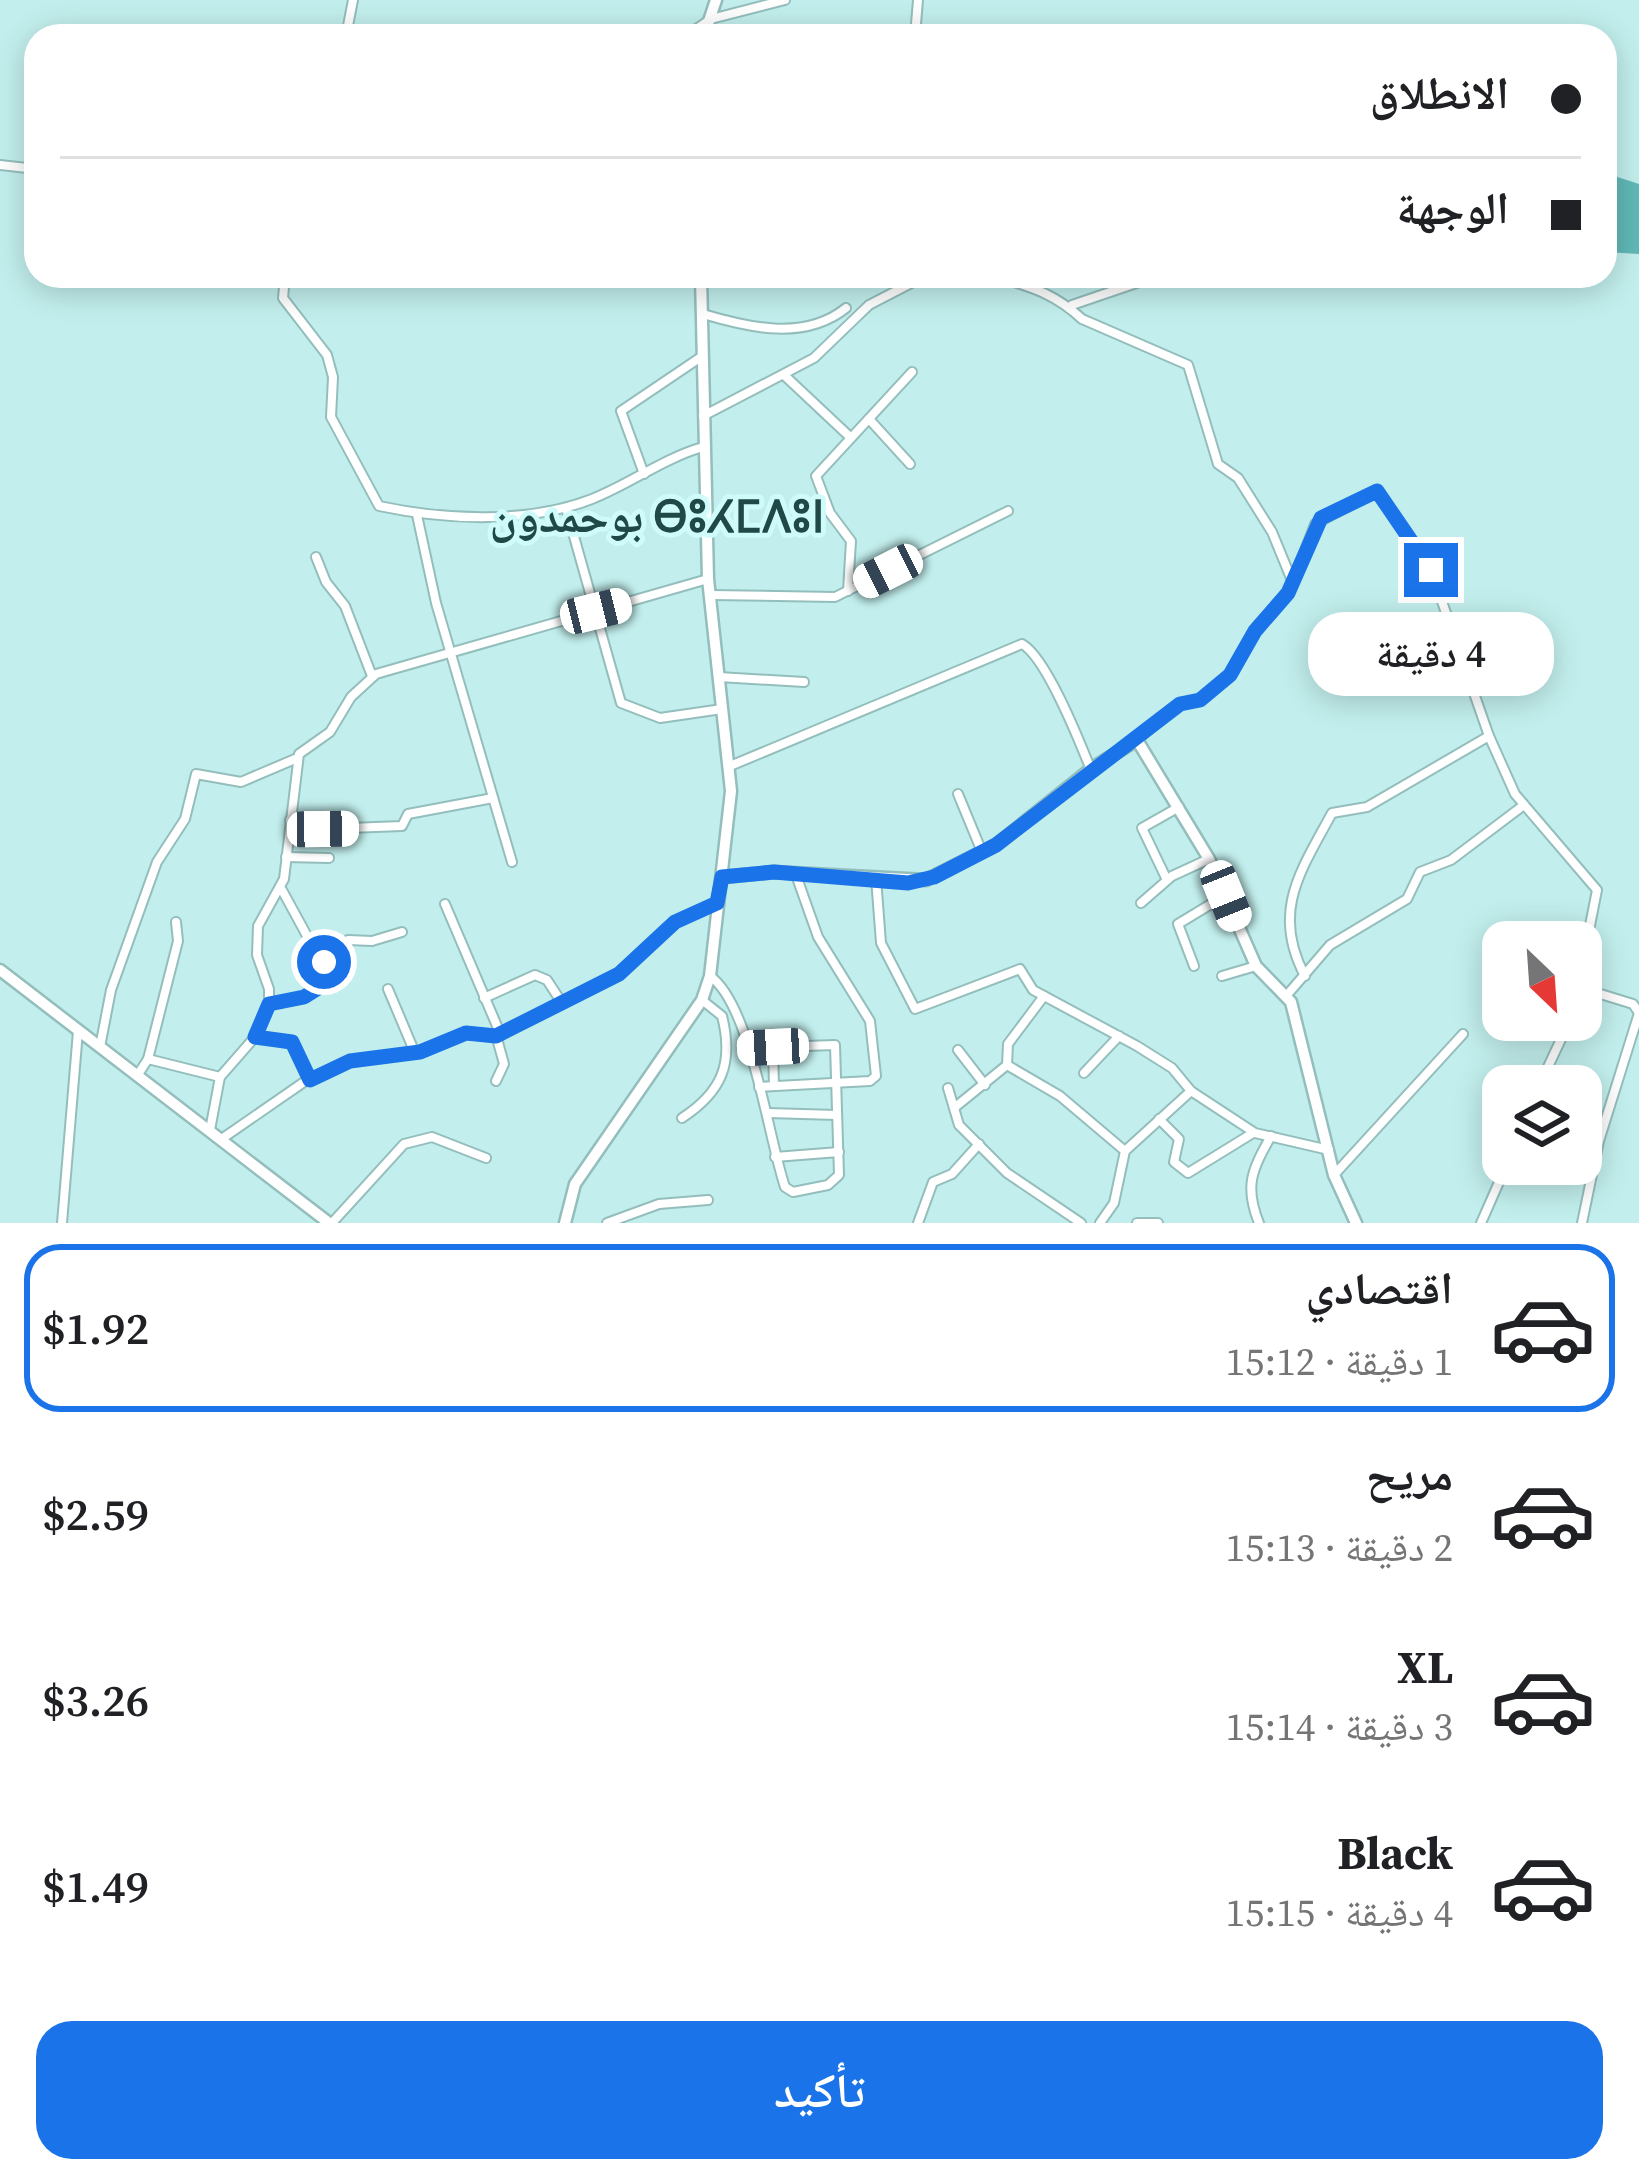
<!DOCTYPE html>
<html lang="ar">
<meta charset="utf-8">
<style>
:root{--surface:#fff;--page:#f2f2f2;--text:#202124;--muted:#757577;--line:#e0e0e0;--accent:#1a73e8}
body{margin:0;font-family:"Source Serif 4","Noto Naskh Arabic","Noto Sans Tifinagh",serif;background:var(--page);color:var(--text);direction:rtl;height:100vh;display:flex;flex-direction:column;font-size:45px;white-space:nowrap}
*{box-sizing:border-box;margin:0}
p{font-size:39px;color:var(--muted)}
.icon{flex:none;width:66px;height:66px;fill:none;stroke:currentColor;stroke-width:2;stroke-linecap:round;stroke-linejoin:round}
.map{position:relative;height:1223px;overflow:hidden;direction:ltr}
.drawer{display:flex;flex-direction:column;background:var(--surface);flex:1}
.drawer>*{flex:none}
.top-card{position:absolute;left:24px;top:24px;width:1593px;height:264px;border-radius:36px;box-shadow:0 6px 30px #0003;direction:rtl;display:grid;align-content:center;height:264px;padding:0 36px;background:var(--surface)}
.needle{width:78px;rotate:155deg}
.tools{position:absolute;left:1482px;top:921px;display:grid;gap:24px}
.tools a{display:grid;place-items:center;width:120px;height:120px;border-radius:24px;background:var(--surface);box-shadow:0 6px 30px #0003;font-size:60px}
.end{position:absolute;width:54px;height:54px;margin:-27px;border:15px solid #1a73e8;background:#fff;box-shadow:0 0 0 6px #fff}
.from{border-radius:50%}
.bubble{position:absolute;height:84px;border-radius:36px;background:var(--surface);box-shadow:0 6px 30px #0003;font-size:39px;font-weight:600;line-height:84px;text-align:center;direction:rtl}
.car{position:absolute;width:36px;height:72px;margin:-36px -18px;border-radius:15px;box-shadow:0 0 9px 3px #0007;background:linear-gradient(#fff 24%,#345 0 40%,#fff 0 76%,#345 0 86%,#fff 0)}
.top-card b{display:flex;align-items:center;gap:42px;height:114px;font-size:45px}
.top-card b+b{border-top:3px solid var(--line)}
.top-card i{width:30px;height:30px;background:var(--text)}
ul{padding:21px 0 0;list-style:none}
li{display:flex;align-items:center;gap:36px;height:168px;margin:0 24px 18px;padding:0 12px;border:6px solid transparent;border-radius:36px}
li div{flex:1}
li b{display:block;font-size:45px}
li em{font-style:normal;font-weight:600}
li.active{border-color:var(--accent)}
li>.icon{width:108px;height:108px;stroke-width:1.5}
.button{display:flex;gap:24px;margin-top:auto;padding:24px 36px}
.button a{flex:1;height:138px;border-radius:36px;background:var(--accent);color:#fff;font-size:48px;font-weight:600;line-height:138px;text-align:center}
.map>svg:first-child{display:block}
.water{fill:#60b9b7}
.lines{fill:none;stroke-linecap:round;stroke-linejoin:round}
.street-casing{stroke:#93bebc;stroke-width:12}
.secondary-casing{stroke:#93bebc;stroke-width:15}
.street{stroke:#fff;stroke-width:8}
.secondary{stroke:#fff;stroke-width:10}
.route{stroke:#1a73e8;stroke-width:15}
.labels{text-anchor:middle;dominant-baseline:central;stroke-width:10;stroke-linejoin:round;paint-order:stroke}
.quarter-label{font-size:45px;font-weight:bold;fill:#1f4847;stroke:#cffcfa}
</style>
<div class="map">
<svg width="1639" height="1223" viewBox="0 0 1639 1223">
<rect width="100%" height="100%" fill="#c2efed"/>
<!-- water -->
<polygon class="water" points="1605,173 1639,184 1639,254 1605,252"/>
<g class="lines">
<defs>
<g id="street">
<polyline points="346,36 353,0"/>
<polyline points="686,36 711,19 785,0"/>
<polyline points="915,36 918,0"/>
<polyline points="0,165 36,169"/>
<path d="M285,276L283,298L327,355L333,377L331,417L379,506C445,520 528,524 592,499C630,484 664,458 703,447"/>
<path d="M995,276C1033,288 1054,293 1082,319L1188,365L1218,464L1238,478L1272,532L1293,583"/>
<polyline points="1072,305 1157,276"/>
<path d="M703,314C750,328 805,341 846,308"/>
<polyline points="784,375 849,436"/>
<polyline points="703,416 814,358 869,305 925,276"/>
<polyline points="869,419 910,464"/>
<polyline points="644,474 621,411 701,357"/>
<polyline points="566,508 621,703 660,718 722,709"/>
<polyline points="417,515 436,603 512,862"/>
<polyline points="316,557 326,582 345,606 372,676"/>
<polyline points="848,591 851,541 830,513 816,476 912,372"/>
<polyline points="710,595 835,597 1008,511"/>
<polyline points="719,677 804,682"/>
<polyline points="1137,740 1180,703 1200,700 1230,675 1255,631 1289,593 1315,524 1377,491 1431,570 1489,736 1515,794 1597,890 1581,971"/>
<path d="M730,766L1022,644C1046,657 1079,740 1091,770"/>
<polyline points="958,794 982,852"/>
<polyline points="290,820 323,829 402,826 408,814 493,798"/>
<polyline points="286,857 329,858"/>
<polyline points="876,878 881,943 915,1009 1020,969 1033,990 1137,1046 1172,1068 1191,1091 1255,1133 1329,1150"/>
<polyline points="1167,880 1142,828 1179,807"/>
<polyline points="1141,903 1172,876 1209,859"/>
<polyline points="445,904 500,1033"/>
<polyline points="324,961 348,940 372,941 402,932"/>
<polyline points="1194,966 1178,924 1226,895"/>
<path d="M710,976C751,1005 768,1137 785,1187L793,1192L828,1185L839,1175L835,1045L746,1048"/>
<polyline points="1222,976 1256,966"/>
<path d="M1305,976C1271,912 1300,872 1332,813L1367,807L1489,736"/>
<polyline points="1581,988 1633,1004 1639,1013 1599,1141 1582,1223"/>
<polyline points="388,989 415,1053"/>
<polyline points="1287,995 1330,945 1407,899 1420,872 1451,860 1524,805"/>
<polyline points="484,998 535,975 547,980 562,1003"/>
<polyline points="269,1004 304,997 330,978 282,890"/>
<polyline points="496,1035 504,1064 496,1081"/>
<polyline points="255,1037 294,1044 310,1080"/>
<polyline points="100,1047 111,990 157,862 185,819 196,774 241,782 295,759"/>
<polyline points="773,1047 774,1086"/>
<polyline points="958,1050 985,1085"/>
<polyline points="148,1059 178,941 176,922"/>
<polyline points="1007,1065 1060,1096 1125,1151"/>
<polyline points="1084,1073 1119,1036"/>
<polyline points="137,1076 148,1059 220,1077"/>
<polyline points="1539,1086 1570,1020"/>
<polyline points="759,1087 870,1081 876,1076 870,1021 818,937 796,875"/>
<polyline points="948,1088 959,1125 1007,1173 1081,1223"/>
<polyline points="954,1108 1007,1065 1008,1044 1044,996"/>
<polyline points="768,1113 837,1115"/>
<path d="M682,1118C722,1092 734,1063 722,1016L702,1000"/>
<polyline points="1159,1119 1179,1139 1174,1162 1188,1173 1253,1133"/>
<polyline points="210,1130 220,1077 255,1037 269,1008 269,989 257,955 258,926 284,879 299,754 330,732 351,697 376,674 708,579"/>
<polyline points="223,1138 304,1082 350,1061 420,1051 466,1033 496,1035 618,974 675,922 717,903"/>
<polyline points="775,1157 839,1152"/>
<polyline points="1334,1175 1463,1034"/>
<polyline points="62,1223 78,1031"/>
<polyline points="332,1223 404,1144 432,1137 486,1158"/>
<polyline points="607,1223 659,1204 708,1200"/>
<polyline points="918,1223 933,1182 952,1174 979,1144"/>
<polyline points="1100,1223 1114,1203 1125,1151 1191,1091"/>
<polyline points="1137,1223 1158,1223"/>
<path d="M1259,1223C1244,1186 1252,1170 1271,1136"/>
<polyline points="1481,1223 1507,1164"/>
</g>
<g id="secondary">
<polyline points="704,36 716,0"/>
<polyline points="722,877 774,872 926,880 996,845 1092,768 1137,740 1209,859 1256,966 1291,1002 1334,1175 1356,1223"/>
<polyline points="0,970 329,1223"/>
<polyline points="565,1223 575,1184 702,1000 710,976 731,791 708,579 701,276"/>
</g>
</defs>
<!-- street casing -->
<use href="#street" class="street-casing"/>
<!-- secondary casing -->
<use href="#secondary" class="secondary-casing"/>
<!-- street -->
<use href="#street" class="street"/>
<!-- secondary -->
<use href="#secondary" class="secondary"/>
</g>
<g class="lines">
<!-- route -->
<polyline class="route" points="324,962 328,982 304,997 269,1004 255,1037 292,1042 310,1080 350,1061 420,1052 466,1033 496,1036 619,974 675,922 717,903 722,877 774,872 908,883 934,877 996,845 1180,704 1200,700 1230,675 1255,631 1288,593 1321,518 1377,491 1431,570"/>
</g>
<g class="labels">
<!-- quarter labels -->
<g class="quarter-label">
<text x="657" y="516">بوحمدون ⴱⵓⵃⵎⴷⵓⵏ</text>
</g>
</g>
</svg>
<div class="tools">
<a><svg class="needle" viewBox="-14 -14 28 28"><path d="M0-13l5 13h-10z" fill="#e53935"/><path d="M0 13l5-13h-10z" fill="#757577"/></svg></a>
<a><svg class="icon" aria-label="layers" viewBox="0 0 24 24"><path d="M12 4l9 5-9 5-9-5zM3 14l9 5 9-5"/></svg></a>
</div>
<i class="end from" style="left:324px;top:962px"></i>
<i class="end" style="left:1431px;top:570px"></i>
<div class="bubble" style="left:1308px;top:612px;width:246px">4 دقيقة</div>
<i class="car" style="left:888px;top:571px;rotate:243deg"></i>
<i class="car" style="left:596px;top:611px;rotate:76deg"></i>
<i class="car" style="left:323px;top:829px;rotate:89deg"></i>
<i class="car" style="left:1226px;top:896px;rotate:158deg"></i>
<i class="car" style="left:773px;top:1047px;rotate:267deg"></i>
<div class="top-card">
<b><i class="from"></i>الانطلاق</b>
<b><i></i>الوجهة</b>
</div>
</div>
<section class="drawer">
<ul>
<li class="active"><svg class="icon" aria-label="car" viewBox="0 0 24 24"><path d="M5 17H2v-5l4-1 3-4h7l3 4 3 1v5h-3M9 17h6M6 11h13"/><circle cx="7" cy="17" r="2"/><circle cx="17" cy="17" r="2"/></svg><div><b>اقتصادي</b><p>1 دقيقة · 15:12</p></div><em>$1.92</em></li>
<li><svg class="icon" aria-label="car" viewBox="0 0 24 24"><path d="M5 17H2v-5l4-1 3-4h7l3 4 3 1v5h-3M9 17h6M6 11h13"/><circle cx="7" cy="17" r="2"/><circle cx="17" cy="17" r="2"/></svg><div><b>مريح</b><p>2 دقيقة · 15:13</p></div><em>$2.59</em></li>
<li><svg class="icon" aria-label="car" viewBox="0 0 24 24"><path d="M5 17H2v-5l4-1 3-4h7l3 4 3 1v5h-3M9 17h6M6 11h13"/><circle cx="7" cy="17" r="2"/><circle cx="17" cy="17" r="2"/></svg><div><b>XL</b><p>3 دقيقة · 15:14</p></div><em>$3.26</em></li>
<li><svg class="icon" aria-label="car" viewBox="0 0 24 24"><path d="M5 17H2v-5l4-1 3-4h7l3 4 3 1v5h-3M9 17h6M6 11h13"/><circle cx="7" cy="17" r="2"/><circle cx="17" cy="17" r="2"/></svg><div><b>Black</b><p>4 دقيقة · 15:15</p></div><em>$1.49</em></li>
</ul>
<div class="button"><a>تأكيد</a></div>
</section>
